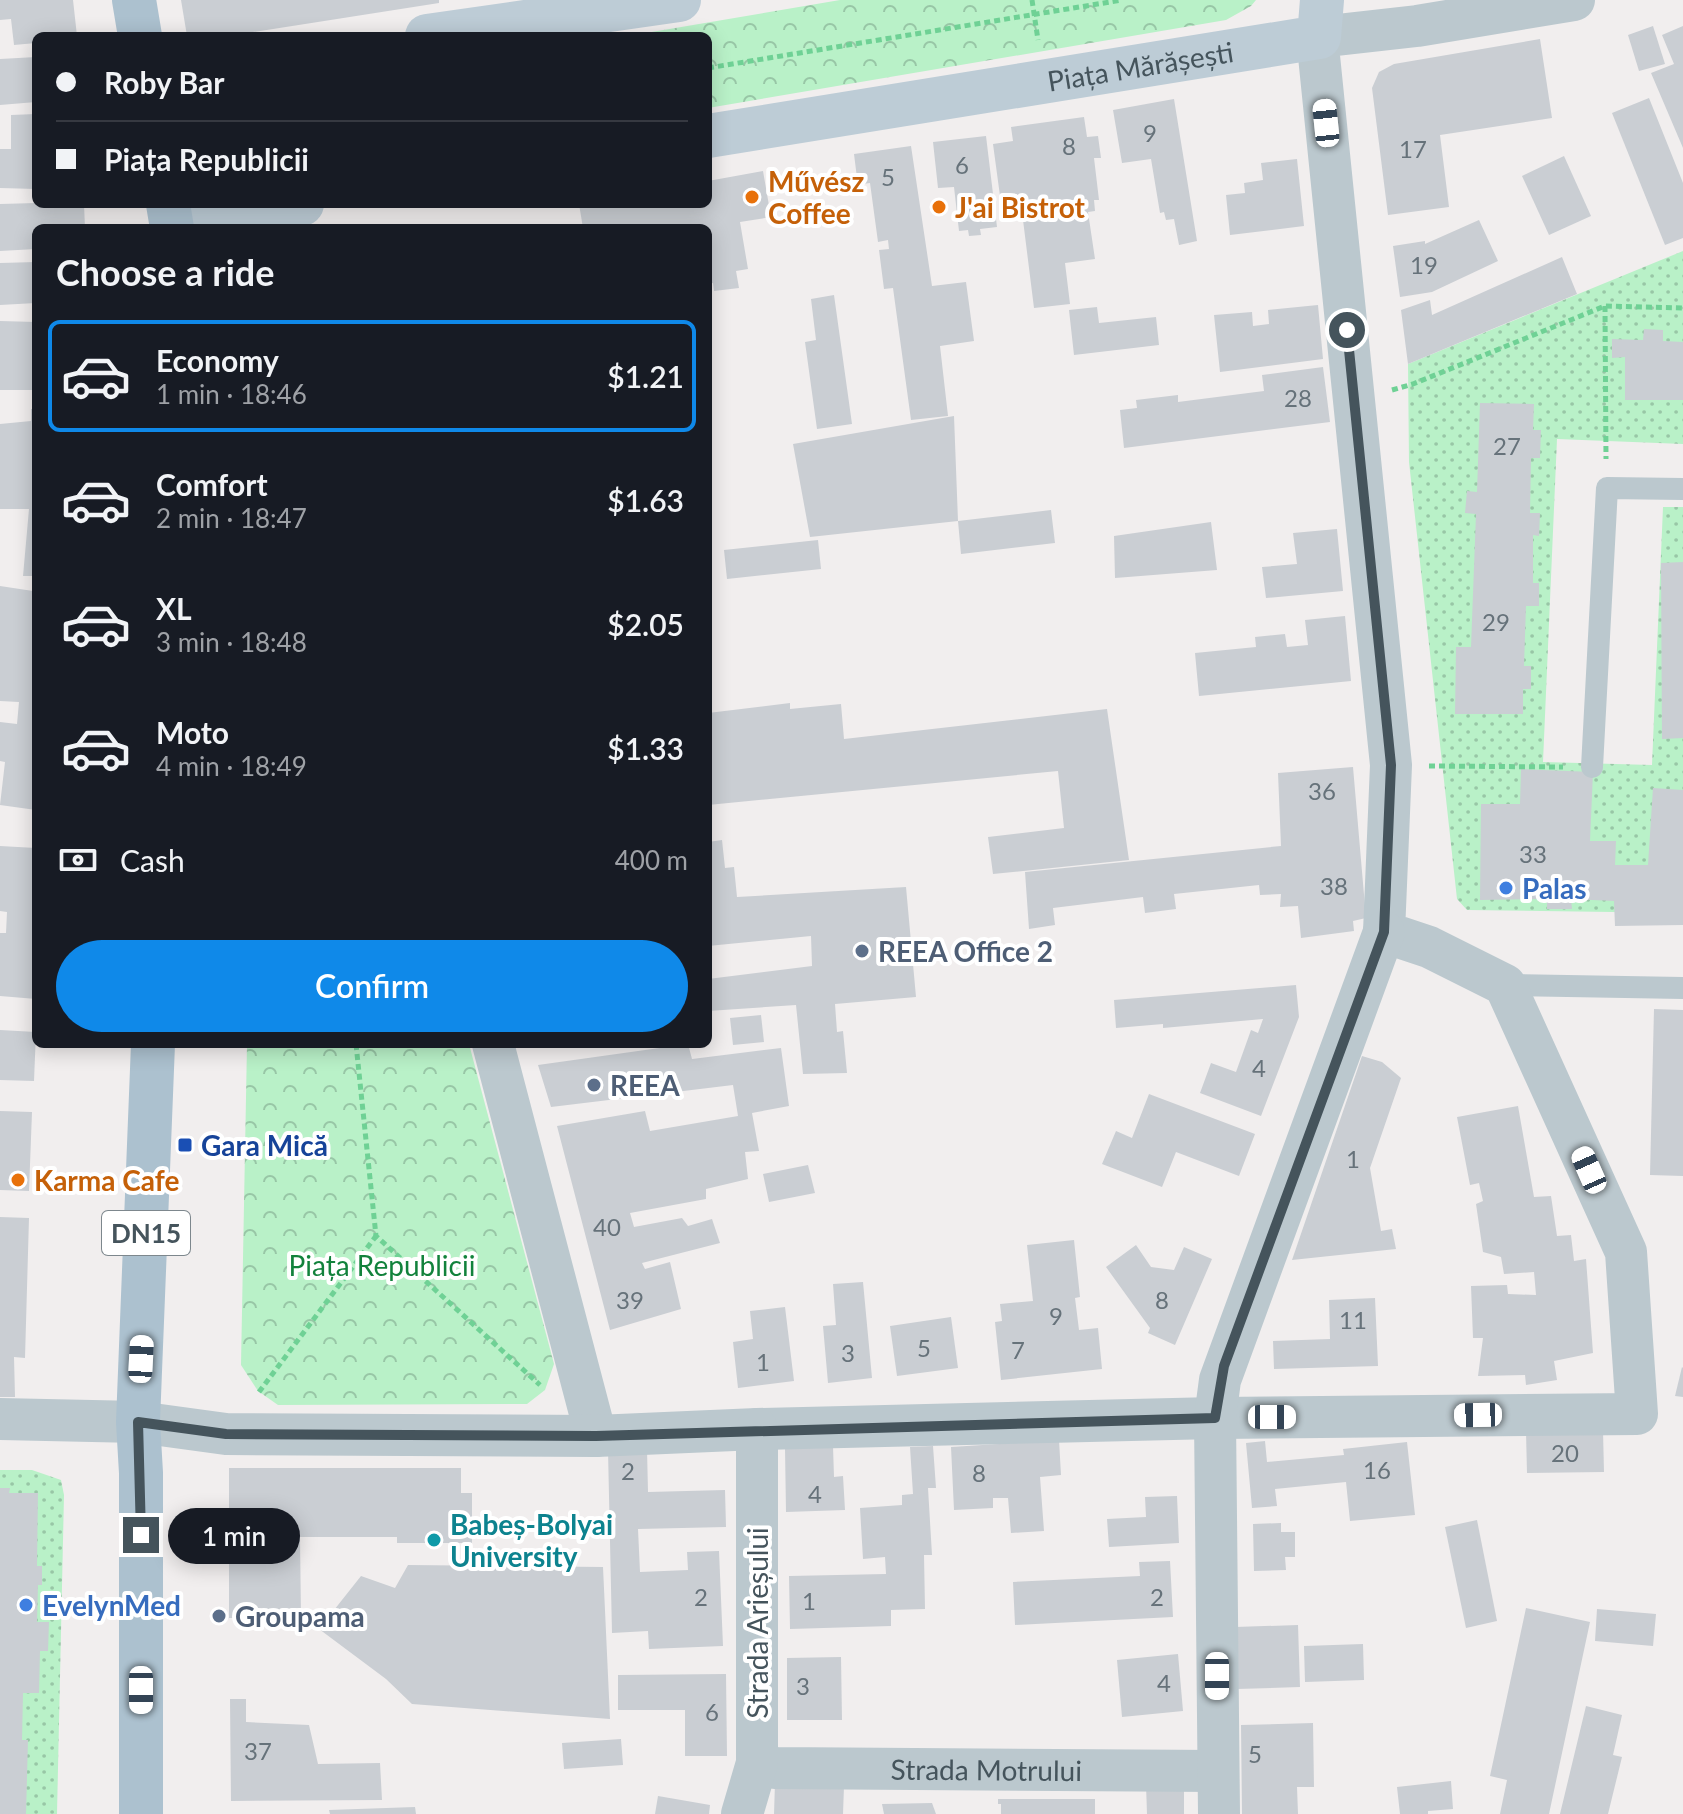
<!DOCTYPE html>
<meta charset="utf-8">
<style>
:root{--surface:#171b24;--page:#242831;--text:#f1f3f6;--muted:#9ea1a6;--line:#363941;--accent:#0f89e9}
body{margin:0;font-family:Lato,sans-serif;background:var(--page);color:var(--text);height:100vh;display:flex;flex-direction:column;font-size:30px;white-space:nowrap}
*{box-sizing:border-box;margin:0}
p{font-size:26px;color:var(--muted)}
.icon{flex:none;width:44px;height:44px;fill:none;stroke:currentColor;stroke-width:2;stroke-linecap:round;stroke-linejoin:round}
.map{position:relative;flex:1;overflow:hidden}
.details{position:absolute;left:32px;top:224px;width:680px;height:824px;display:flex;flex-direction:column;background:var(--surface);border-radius:12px;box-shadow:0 4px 20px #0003}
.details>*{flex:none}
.top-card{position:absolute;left:32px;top:32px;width:680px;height:176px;border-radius:12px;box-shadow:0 4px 20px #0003;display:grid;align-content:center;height:176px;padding:0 24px;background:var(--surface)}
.end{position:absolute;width:36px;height:36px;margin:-18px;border:10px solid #45545c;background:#fff;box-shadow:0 0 0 4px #fff}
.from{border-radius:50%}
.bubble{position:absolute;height:56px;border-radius:28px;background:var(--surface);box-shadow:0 4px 20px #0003;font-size:26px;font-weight:600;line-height:56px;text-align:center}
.car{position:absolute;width:24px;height:48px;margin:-24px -12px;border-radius:10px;box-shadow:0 0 6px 2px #0007;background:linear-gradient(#fff 24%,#345 0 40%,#fff 0 76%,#345 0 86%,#fff 0)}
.top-card b{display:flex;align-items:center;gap:28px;height:76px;font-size:30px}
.top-card b+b{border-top:2px solid var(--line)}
.top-card i{width:20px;height:20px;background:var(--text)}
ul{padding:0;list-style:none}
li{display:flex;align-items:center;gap:24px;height:112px;margin:0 16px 12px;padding:0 8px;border:4px solid transparent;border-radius:12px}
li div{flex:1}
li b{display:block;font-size:30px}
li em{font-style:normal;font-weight:600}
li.selected{border-color:var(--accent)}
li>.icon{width:72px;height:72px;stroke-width:1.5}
h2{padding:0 24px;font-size:36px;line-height:96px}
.pay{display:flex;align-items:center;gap:20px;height:88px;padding:0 24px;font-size:30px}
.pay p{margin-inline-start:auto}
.action{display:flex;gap:16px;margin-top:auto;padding:16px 24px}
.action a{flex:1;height:92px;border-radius:48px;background:var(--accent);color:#fff;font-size:32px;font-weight:600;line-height:92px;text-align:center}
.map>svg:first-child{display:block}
.grass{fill:url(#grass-dots)}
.park{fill:url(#park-crowns)}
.building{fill:#caced3}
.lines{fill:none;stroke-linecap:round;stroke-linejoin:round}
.path{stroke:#6fd195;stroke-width:5;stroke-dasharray:6 4;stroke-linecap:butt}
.service{stroke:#bbc8ce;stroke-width:22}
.minor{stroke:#bbc8ce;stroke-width:42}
.secondary{stroke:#bdccd6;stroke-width:44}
.primary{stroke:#acc1cf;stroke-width:44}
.route{stroke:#45545c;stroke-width:10}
.food-dot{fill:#e8710a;stroke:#fff;stroke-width:3}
.shop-dot{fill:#3f7fe0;stroke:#fff;stroke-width:3}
.service-dot{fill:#5c6f8a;stroke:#fff;stroke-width:3}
.transit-dot{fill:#1a4fb4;stroke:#fff;stroke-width:3}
.culture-dot{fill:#0f9aa8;stroke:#fff;stroke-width:3}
.labels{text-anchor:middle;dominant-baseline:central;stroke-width:8;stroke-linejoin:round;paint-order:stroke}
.number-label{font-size:24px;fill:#66727a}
.shield{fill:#fff;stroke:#7d878d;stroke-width:2}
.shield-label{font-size:26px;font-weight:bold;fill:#45545c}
.street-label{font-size:28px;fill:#45545c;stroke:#fff}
.food-label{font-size:28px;font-weight:bold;fill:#c56008;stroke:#fff;text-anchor:start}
.shop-label{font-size:28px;font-weight:bold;fill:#366cbe;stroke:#fff;text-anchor:start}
.service-label{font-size:28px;font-weight:bold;fill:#4e5e75;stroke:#fff;text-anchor:start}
.transit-label{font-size:28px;font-weight:bold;fill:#164399;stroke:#fff;text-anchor:start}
.park-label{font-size:28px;fill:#12823c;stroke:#fff}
.culture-label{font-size:28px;font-weight:bold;fill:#0d838f;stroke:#fff;text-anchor:start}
</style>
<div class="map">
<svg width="1683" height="1814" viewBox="0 0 1683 1814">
<defs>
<pattern id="grass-dots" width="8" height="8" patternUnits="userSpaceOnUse" patternTransform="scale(2)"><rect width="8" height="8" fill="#b9f1c8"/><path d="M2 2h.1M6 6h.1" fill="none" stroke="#98c6a6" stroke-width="1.8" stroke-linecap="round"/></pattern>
<pattern id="park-crowns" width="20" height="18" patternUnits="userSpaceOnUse" patternTransform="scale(2)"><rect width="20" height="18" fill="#b9f1c8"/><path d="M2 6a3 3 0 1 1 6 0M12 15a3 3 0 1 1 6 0" fill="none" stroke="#98c6a6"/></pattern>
</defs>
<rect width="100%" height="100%" fill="#f1eeee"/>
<!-- grass -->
<g class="grass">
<polygon points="1683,251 1683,444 1557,439 1543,762 1652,765 1663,507 1683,507 1683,913 1467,910 1457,899 1409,462 1408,364"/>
<polygon points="0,1470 32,1470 61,1480 64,1495 57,1814 0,1814"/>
</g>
<!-- park -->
<g class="park">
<polygon points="840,0 1256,0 1251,6 1226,20 708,108 708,36 628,36"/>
<polygon points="247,1044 469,1044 554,1364 545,1390 527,1404 278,1405 258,1391 241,1365"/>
</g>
<!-- building -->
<g class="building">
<polygon points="0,0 73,0 77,36 36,36 36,43 14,45 11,19 0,20"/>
<polygon points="181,0 439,0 439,3 228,36 187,36"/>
<polygon points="1653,26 1665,64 1639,71 1628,35"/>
<polygon points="1683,26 1683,148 1651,73 1674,64 1662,35"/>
<polygon points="1540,39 1552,118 1440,135 1449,207 1388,215 1372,88 1379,72 1394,64"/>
<polygon points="36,57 36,102 0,105 0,59"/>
<polygon points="1649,98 1683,183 1683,238 1665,245 1612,113"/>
<polygon points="1174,99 1197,241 1179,245 1174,219 1166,220 1164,212 1160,213 1151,159 1122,163 1113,110"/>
<polygon points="36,114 36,189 0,188 0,149 11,149 11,115"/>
<polygon points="1084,117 1087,137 1098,136 1101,158 1094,158 1099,200 1094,200 1095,211 1088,212 1095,259 1065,263 1070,304 1034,308 1022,212 1019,212 1017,194 1000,196 993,144 1013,141 1011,127"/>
<polygon points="986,136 997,227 980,229 981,235 969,236 968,230 959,231 954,187 938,188 933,142"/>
<polygon points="911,146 932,286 966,282 974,341 940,346 948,416 911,420 893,288 884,289 879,250 889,249 888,240 878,242 870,183 863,184 863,178 857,178 854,154"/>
<polygon points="1564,156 1591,216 1549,235 1522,176"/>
<polygon points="1297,159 1304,226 1230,235 1226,195 1245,193 1244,183 1263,180 1261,163"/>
<polygon points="763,171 771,217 740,222 748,269 736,271 739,288 714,291 713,283 708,284 708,228 583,228 579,204 708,204 708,181"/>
<polygon points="36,203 84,204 85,228 36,228 36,249 0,251 0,204"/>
<polygon points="1479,220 1498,261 1432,292 1400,297 1393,246 1425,241 1425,244"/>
<polygon points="1562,257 1577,294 1408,364 1401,310 1430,300 1432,315"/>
<polygon points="36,262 36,303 0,305 0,263"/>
<polygon points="834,295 852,424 817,429 805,342 816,340 811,299"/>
<polygon points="1318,305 1323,359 1220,372 1214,315 1252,312 1253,326 1269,324 1268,310"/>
<polygon points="1097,307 1099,323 1156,317 1159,345 1074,355 1069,310"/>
<polygon points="0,321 36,322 36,390 0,390"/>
<polygon points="1644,329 1663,330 1663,341 1683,342 1683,400 1625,400 1625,357 1612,358 1612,339 1643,340"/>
<polygon points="1323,367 1330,422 1124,448 1120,410 1137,408 1136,400 1178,395 1178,402 1264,391 1262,375"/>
<polygon points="1480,403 1534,404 1533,430 1541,430 1540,458 1531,458 1530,513 1540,513 1539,536 1533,535 1533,583 1539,583 1539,606 1526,606 1524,666 1531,666 1531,689 1523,689 1523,714 1455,714 1456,647 1471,647 1476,514 1465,513 1467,491 1477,492"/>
<polygon points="31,409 36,409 36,810 0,805 5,762 0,761 0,722 17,724 19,702 0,701 0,586 33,591 33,576 23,576 29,509 0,509 0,424 31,421"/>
<polygon points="954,416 958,521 1051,510 1055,543 961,554 958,521 810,537 793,444"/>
<polygon points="1211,522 1217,570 1115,578 1114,536"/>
<polygon points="1337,529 1343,591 1266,598 1262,567 1297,564 1293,533"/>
<polygon points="818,540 821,569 727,579 724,550"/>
<polygon points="1683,562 1683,738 1662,739 1661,563"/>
<polygon points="1345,616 1351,681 1199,696 1195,653 1256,647 1255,637 1285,634 1287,647 1308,645 1305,620"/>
<polygon points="790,703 790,709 841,704 844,739 1107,709 1129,860 993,874 988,837 1064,828 1058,771 708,805 708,713"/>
<polygon points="1353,767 1366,918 1353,921 1354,931 1301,938 1298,906 1280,907 1281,894 1260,895 1259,885 1174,894 1176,909 1145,913 1143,897 1053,908 1055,925 1029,929 1025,872 1281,846 1278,773"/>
<polygon points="1521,769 1593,772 1590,841 1616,841 1615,865 1648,865 1653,788 1683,790 1683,925 1615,926 1614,901 1571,899 1572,909 1547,909 1547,899 1480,900 1481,804 1520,804"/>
<polygon points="722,840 725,868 734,867 737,897 906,887 916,997 835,1004 837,1032 843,1031 847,1073 803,1074 796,1005 708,1011 708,979 812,966 811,936 708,946 708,842"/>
<polygon points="0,846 36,848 36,999 0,996 0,933 6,933 7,912 0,911"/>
<polygon points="1296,985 1299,1017 1261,1116 1200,1093 1211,1063 1236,1072 1251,1030 1258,1033 1263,1019 1163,1028 1163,1024 1116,1028 1114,1000"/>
<polygon points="1654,1009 1683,1010 1683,1176 1650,1175"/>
<polygon points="761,1015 764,1042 733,1045 730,1018"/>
<polygon points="0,1030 36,1032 34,1081 0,1080"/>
<polygon points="688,1044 692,1059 781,1048 789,1106 752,1113 759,1151 745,1152 748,1179 706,1189 706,1199 630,1213 634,1227 682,1218 688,1226 712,1219 720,1243 642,1263 645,1269 670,1262 681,1309 610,1330 557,1126 645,1111 650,1131 738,1116 733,1085 551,1107 538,1065"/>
<polygon points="1362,1056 1382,1062 1401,1078 1370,1168 1381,1231 1392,1229 1396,1249 1292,1260"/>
<polygon points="1149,1094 1255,1134 1239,1176 1176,1152 1162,1187 1102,1164 1116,1131 1132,1138"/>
<polygon points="1518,1106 1534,1197 1551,1196 1557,1236 1571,1235 1574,1261 1586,1259 1593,1353 1554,1361 1557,1380 1526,1385 1525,1375 1478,1376 1483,1338 1473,1338 1471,1286 1507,1285 1508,1294 1536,1295 1534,1272 1504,1274 1501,1257 1483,1252 1476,1204 1483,1201 1479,1183 1470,1185 1457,1117"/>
<polygon points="0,1111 32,1112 29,1191 0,1190"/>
<polygon points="808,1165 815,1193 769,1202 763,1174"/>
<polygon points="0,1217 29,1218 25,1358 14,1357 15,1397 0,1397"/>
<polygon points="1074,1240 1080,1297 1075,1298 1079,1330 1098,1328 1102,1369 1001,1380 995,1322 1002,1321 1000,1304 1033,1301 1027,1245"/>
<polygon points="1136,1245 1151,1267 1174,1270 1184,1247 1212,1259 1175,1345 1148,1333 1150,1328 1106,1267"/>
<polygon points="863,1282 872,1378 828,1383 823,1326 836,1325 833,1284"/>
<polygon points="1375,1298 1378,1366 1274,1369 1273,1341 1330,1339 1329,1300"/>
<polygon points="785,1307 794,1381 738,1388 733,1342 753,1339 750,1311"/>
<polygon points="951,1317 958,1368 897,1376 890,1326"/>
<polygon points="1682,1367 1683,1368 1683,1397 1675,1396"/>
<polygon points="1603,1431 1604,1472 1527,1473 1526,1432"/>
<polygon points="1059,1440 1061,1475 1040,1477 1044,1531 1011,1533 1008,1498 993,1498 993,1508 954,1510 951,1447"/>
<polygon points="1265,1441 1267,1462 1344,1455 1343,1449 1407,1442 1415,1515 1350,1521 1346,1482 1275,1489 1277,1506 1252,1508 1246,1443"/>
<polygon points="833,1446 834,1477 843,1476 845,1510 786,1512 785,1448"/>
<polygon points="933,1446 936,1488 928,1488 932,1555 924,1555 925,1609 891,1610 891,1626 790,1629 789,1576 886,1574 885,1557 863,1559 860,1508 902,1505 902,1495 913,1494 910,1447"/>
<polygon points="647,1449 648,1492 725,1490 726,1527 638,1529 640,1572 688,1570 687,1552 719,1551 723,1646 649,1649 648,1631 612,1633 608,1450"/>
<polygon points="229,1468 461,1468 461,1493 472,1493 472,1543 397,1543 397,1537 300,1537 301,1618 229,1618"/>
<polygon points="0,1488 10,1488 9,1493 38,1493 37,1566 42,1566 42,1585 38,1585 37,1622 49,1622 48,1651 40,1651 39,1693 23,1693 22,1740 28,1740 26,1814 0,1814"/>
<polygon points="1177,1496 1179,1543 1109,1547 1107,1519 1146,1517 1145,1497"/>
<polygon points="1477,1520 1497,1621 1466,1628 1445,1527"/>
<polygon points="1281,1523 1281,1532 1295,1532 1295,1557 1285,1557 1286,1570 1254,1571 1253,1524"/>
<polygon points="1170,1561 1173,1617 1015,1625 1013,1582 1140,1576 1139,1562"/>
<polygon points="408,1565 603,1567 610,1719 412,1704 386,1679 319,1629 361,1576 395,1588"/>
<polygon points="1526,1608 1590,1622 1549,1814 1500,1814 1507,1780 1490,1776"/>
<polygon points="1597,1609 1656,1614 1653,1646 1595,1641"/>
<polygon points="1298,1625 1300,1687 1237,1689 1235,1627"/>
<polygon points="1363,1644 1364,1680 1305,1682 1304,1646"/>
<polygon points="1178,1654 1183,1711 1122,1717 1117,1660"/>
<polygon points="841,1657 842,1720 787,1720 787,1658"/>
<polygon points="726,1674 727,1756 685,1756 685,1710 618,1710 618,1675"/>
<polygon points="230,1699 246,1699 246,1722 309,1725 318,1764 380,1763 382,1800 231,1801"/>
<polygon points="1586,1706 1622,1715 1613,1755 1622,1757 1608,1814 1560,1814"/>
<polygon points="1313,1723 1314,1787 1297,1787 1298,1814 1242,1814 1241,1725"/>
<polygon points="621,1739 623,1765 564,1769 562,1743"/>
<polygon points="1451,1781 1453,1809 1428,1811 1428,1814 1400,1814 1397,1787"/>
<polygon points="775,1783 844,1786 843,1814 774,1814"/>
<polygon points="1146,1784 1184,1784 1184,1814 1147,1814"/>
<polygon points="658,1796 710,1805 709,1814 655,1814"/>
<polygon points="998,1799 1095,1799 1095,1814 1001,1814 1001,1804 998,1804"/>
<polygon points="932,1803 936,1814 884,1814 882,1804"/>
<polygon points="415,1807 416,1814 330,1814 329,1810"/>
</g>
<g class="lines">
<!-- path -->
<g class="path">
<polyline points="1032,0 1038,40"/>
<polyline points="708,68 1122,0"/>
<polyline points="1605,306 1606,459"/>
<polyline points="1392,390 1413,384 1605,306 1683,308"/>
<polyline points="1429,766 1563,767"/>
<polyline points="356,1044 376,1236 540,1385"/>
<polyline points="259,1392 376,1236"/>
</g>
<!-- service -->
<g class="service">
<polyline points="1592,767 1607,488 1683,489"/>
<polyline points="1505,985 1683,988"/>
</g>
<!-- minor -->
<g class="minor">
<polyline points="493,1044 596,1436"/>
<polyline points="0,1419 138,1422 226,1434 596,1436 757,1429 1215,1418 1637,1414 1626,1252 1505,985 1429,947 1384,932 1391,765 1319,56 1319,37 1417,26 1574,0"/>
<path id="s1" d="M757,1763L775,1768L1217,1771"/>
<polyline points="742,1814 757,1763 757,1429"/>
<polyline points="1219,1814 1215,1418 1220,1380 1384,932"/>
</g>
<!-- secondary -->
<g class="secondary">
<polyline points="427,36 679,0"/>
<path id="s2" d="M708,136L1319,37L1322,0"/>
<polyline points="172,227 302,204"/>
</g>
<!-- primary -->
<g class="primary">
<polyline points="134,0 140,36"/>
<polyline points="168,204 172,228"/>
<polyline points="141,1814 141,1473 138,1422 153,1044"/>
</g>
</g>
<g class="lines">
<!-- route -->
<polyline class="route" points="141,1535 138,1422 226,1434 596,1436 1215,1418 1224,1366 1384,932 1391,765 1347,330"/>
</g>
<!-- markers -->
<g class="food-dot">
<circle cx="752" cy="197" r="8"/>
<circle cx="939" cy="207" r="8"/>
<circle cx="18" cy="1180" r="8"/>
</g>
<g class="shop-dot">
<circle cx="1506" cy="888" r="8"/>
<circle cx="26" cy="1605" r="8"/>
</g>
<g class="service-dot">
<circle cx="862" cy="951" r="8"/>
<circle cx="594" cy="1085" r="8"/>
<circle cx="219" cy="1616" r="8"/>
</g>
<rect class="transit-dot" x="177" y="1137" width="16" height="16" rx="4"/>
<circle class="culture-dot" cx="434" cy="1540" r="8"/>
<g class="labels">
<!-- number labels -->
<g class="number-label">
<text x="1150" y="132">9</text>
<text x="1069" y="145">8</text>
<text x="1413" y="148">17</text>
<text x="962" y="164">6</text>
<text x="888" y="176">5</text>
<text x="1424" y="264">19</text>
<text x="1298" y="397">28</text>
<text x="1507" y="445">27</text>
<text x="1496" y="621">29</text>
<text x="1322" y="790">36</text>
<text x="1533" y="853">33</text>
<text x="1334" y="885">38</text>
<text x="1259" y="1067">4</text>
<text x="1353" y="1158">1</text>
<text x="607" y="1226">40</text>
<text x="630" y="1299">39</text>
<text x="1162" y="1299">8</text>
<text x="1056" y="1315">9</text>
<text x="1353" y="1319">11</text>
<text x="924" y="1347">5</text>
<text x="1018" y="1349">7</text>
<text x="848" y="1352">3</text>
<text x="763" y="1361">1</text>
<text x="1565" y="1452">20</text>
<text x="1377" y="1469">16</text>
<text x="628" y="1470">2</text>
<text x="979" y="1472">8</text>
<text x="815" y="1493">4</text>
<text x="701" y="1596">2</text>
<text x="1157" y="1596">2</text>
<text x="809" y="1600">1</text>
<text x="1164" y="1682">4</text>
<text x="803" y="1685">3</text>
<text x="712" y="1711">6</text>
<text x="258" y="1750">37</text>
<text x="1255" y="1753">5</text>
</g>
<!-- shield labels -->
<rect class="shield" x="102" y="1211" width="88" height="44" rx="6"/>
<g class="shield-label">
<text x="146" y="1233">DN15</text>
</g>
<!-- street labels -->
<g class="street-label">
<text stroke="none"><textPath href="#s2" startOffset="438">Piața Mărășești</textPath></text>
<text transform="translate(757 1623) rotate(-90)">Strada Arieșului</text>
<text stroke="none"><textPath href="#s1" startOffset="230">Strada Motrului</textPath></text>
</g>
<!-- food labels -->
<g class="food-label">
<text x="768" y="181">Művész<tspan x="768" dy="32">Coffee</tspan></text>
<text x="955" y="207">J'ai Bistrot</text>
<text x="34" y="1180">Karma Cafe</text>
</g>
<!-- shop labels -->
<g class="shop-label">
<text x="1522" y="888">Palas</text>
<text x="42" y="1605">EvelynMed</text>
</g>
<!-- service labels -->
<g class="service-label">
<text x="878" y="951">REEA Office 2</text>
<text x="610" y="1085">REEA</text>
<text x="235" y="1616">Groupama</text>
</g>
<!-- transit labels -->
<g class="transit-label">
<text x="201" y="1145">Gara Mică</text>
</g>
<!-- park labels -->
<g class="park-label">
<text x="382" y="1265">Piața Republicii</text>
</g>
<!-- culture labels -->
<g class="culture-label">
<text x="450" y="1524">Babeș-Bolyai<tspan x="450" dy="32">University</tspan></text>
</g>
</g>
</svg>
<i class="end from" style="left:1347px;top:330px"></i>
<i class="end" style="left:141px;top:1535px"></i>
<div class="bubble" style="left:168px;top:1508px;width:132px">1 min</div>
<i class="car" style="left:1326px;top:123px;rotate:354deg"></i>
<i class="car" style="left:1589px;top:1170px;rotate:336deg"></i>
<i class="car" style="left:141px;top:1359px;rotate:3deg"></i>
<i class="car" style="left:1478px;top:1415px;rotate:269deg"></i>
<i class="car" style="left:1272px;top:1417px;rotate:90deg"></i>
<i class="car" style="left:1217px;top:1676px;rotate:180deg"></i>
<i class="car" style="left:141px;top:1690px;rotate:180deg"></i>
<div class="top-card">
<b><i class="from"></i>Roby Bar</b>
<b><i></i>Piața Republicii</b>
</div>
<section class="details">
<h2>Choose a ride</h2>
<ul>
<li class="selected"><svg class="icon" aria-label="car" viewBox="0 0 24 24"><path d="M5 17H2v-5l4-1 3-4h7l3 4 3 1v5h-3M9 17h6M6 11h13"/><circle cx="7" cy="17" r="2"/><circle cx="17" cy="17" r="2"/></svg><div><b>Economy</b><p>1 min · 18:46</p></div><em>$1.21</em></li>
<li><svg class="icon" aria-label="car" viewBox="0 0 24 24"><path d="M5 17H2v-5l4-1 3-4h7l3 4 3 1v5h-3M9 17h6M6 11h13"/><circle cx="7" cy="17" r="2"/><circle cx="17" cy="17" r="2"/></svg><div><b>Comfort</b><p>2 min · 18:47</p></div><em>$1.63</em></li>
<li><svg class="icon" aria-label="car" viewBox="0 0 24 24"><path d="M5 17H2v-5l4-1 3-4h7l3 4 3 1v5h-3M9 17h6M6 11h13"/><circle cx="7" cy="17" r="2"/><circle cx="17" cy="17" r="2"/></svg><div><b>XL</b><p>3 min · 18:48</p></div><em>$2.05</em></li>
<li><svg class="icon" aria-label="car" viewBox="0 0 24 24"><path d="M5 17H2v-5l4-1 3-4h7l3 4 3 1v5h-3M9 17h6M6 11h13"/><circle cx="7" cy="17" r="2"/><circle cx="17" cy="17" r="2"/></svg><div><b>Moto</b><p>4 min · 18:49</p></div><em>$1.33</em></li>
</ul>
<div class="pay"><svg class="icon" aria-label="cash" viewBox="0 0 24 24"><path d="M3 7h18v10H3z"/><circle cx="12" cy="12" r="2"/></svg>Cash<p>400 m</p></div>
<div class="action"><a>Confirm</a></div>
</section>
</div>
